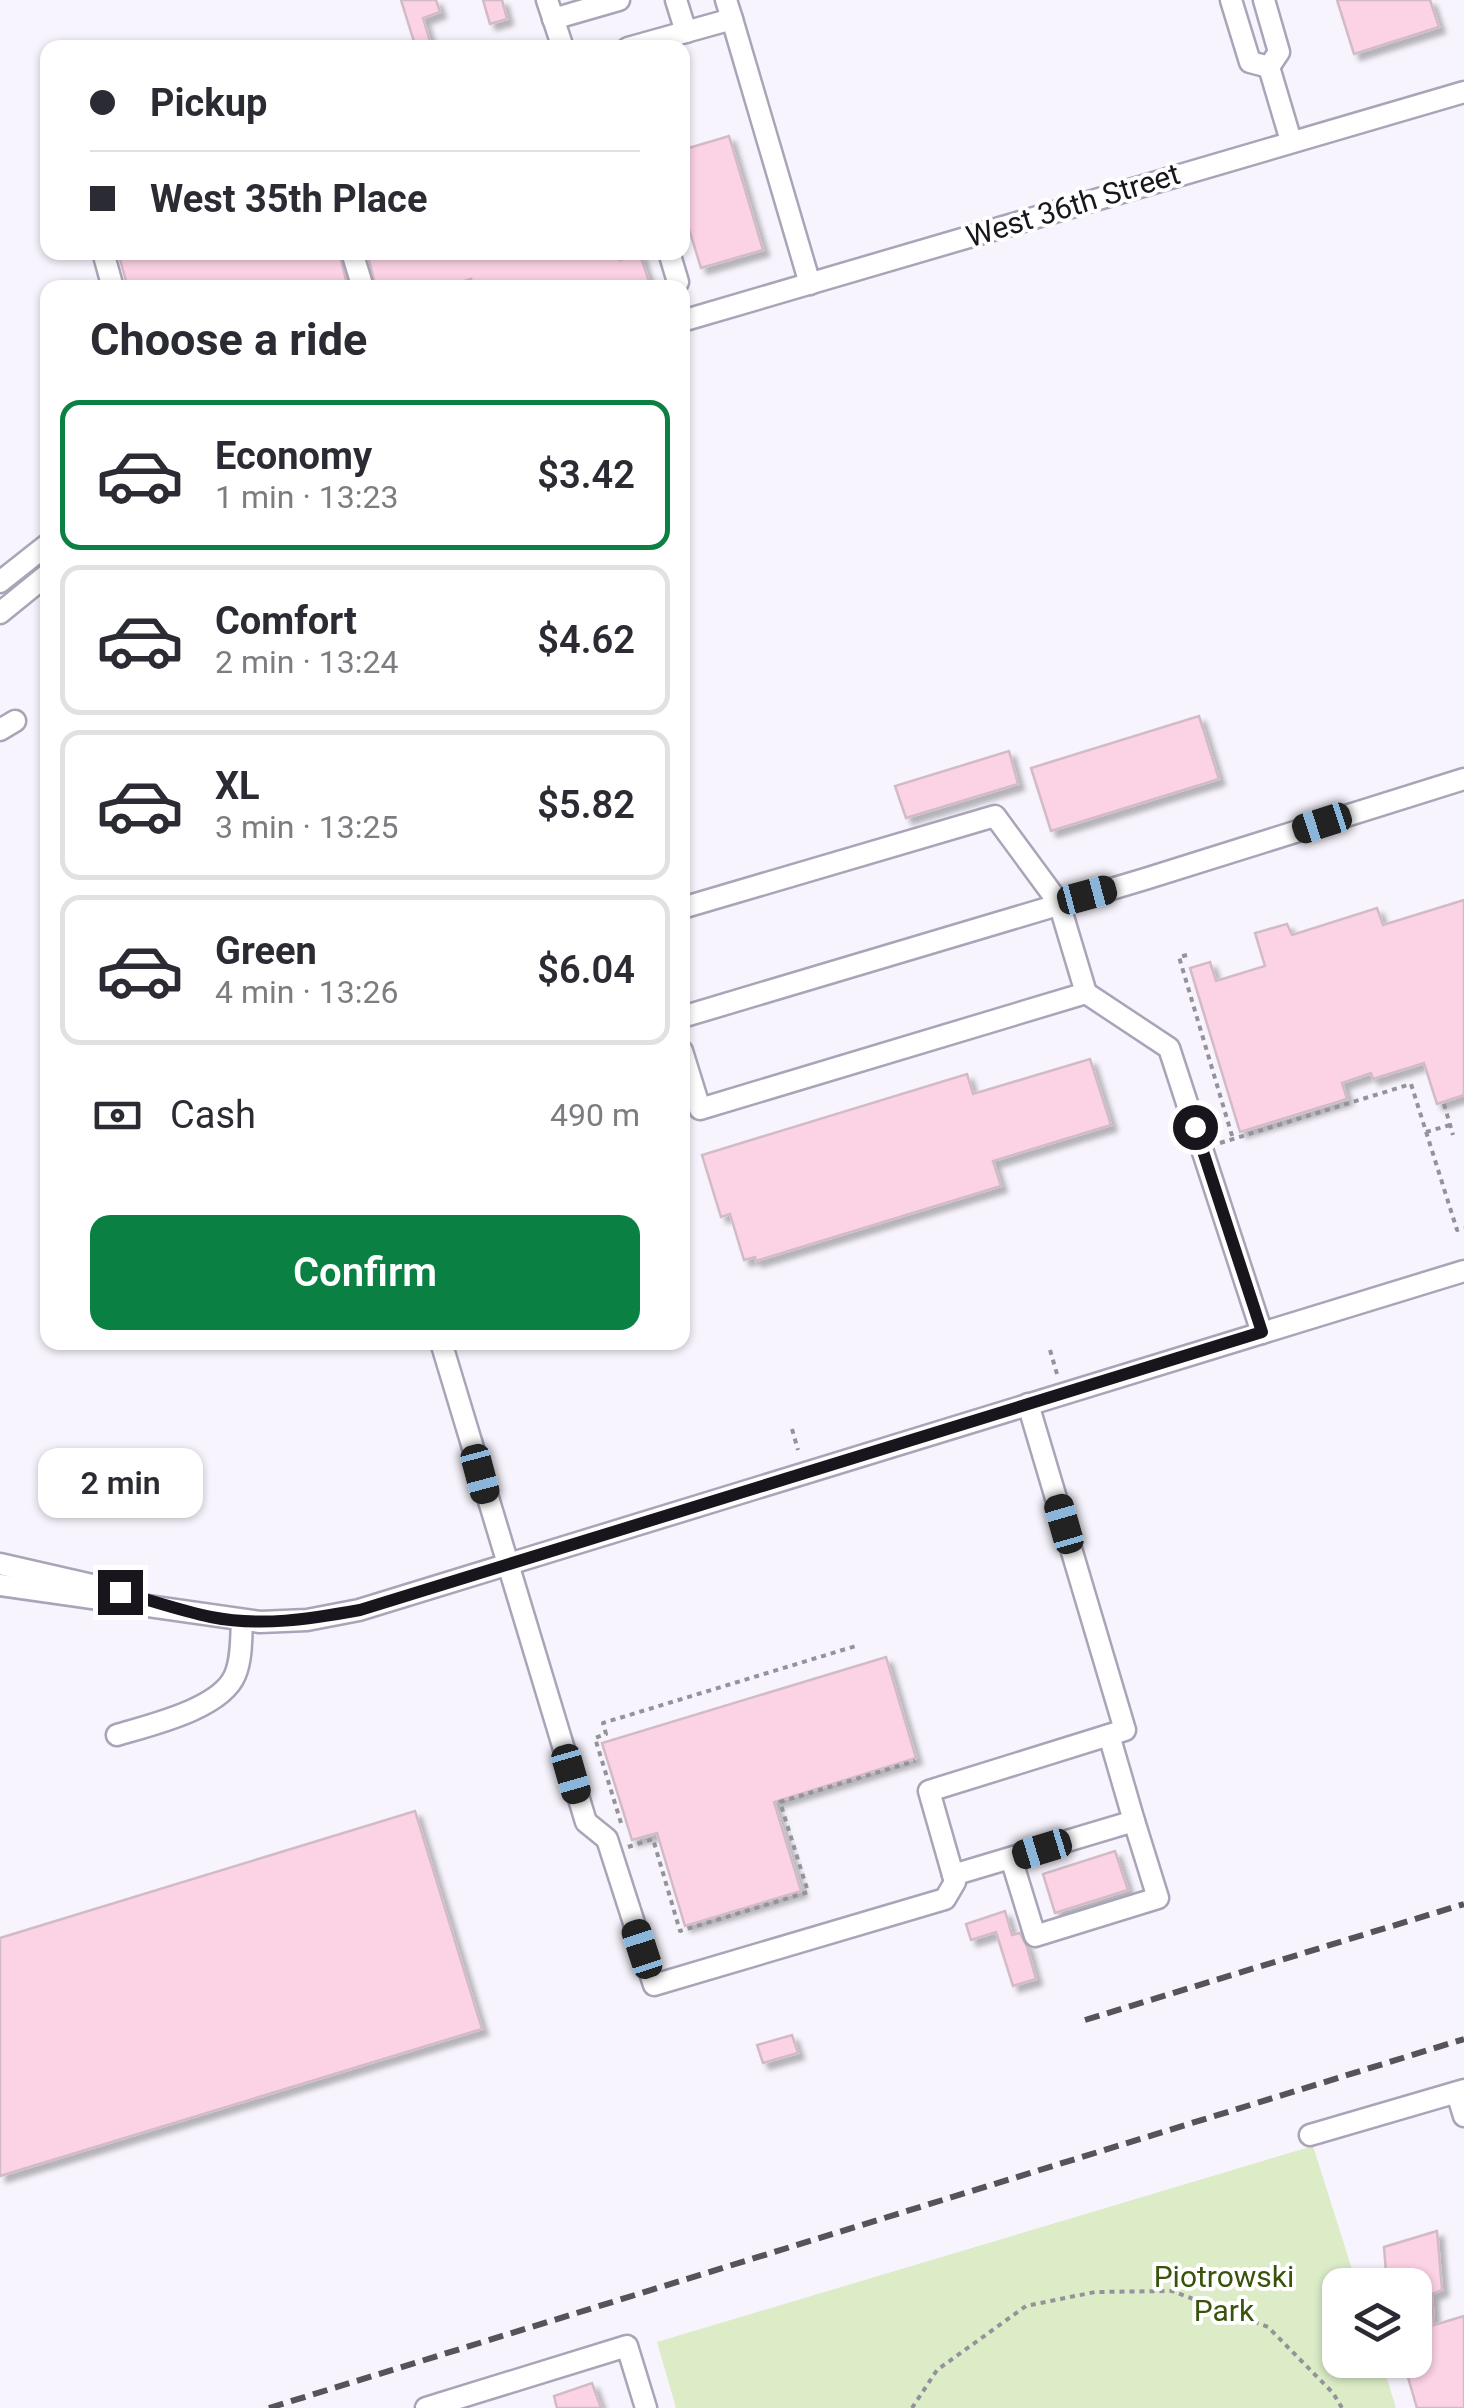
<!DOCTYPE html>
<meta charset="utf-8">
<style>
:root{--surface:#fff;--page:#f2f2f3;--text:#2b2b33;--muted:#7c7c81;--line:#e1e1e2;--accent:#0b8043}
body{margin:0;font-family:Roboto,sans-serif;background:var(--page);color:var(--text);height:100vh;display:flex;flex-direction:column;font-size:38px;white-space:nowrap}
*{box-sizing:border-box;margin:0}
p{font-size:32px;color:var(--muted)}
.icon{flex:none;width:55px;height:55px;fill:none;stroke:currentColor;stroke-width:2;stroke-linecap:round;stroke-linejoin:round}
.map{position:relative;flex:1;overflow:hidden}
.details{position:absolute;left:40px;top:280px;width:650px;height:1070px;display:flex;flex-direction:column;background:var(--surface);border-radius:20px;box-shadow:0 2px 8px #0004}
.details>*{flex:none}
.top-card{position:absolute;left:40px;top:40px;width:650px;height:220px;border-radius:20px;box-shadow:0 2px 8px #0004;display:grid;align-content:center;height:220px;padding:0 50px;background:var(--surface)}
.controls{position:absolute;left:1322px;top:2268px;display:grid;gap:20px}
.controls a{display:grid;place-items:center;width:110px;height:110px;border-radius:20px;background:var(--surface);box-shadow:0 2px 8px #0004;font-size:50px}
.end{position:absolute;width:45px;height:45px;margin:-22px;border:12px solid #18151d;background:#fff;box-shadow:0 0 0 5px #fff}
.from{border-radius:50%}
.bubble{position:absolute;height:70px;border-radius:20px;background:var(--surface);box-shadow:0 2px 8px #0004;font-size:32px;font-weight:600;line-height:70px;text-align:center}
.car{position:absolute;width:30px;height:60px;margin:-30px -15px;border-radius:12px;box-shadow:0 0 8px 2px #0007;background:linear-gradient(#222 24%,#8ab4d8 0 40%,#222 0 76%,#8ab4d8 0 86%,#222 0)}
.top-card b{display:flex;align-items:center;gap:35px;height:95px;font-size:38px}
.top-card b+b{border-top:2px solid var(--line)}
.top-card i{width:25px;height:25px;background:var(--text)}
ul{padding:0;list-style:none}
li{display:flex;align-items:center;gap:30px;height:150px;margin:0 20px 15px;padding:0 30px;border:5px solid var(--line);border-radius:20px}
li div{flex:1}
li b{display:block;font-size:38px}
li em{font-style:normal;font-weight:600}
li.on{border-color:var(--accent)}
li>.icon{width:90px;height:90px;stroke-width:1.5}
h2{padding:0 50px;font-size:45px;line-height:120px}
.pay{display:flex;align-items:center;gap:25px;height:110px;padding:0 50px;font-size:38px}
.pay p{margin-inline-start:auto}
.cta{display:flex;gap:20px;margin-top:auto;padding:20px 50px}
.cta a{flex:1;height:115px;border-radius:20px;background:var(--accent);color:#fff;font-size:40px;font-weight:600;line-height:115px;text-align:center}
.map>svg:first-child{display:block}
.green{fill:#dbecc7}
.building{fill:#fcd2e5;stroke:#d2bbc6;stroke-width:2.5;filter:url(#shadow)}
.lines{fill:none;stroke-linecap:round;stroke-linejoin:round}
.minor-casing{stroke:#aaa4b8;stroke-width:25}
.path{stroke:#95929b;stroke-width:4;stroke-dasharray:5 5;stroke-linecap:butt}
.minor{stroke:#fff;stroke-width:20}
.rail{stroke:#56535b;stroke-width:6;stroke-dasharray:15 8;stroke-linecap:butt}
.route{stroke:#18151d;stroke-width:12}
.labels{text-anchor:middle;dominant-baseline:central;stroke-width:8;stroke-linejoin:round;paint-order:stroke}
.street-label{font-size:30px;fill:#18151d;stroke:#fff}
.park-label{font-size:30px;fill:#39520c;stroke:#fff}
</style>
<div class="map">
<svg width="1464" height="2408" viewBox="0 0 1464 2408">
<defs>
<filter id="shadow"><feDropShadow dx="6" dy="6" stdDeviation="2.5" flood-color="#0004"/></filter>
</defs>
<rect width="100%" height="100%" fill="#f7f4fd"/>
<!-- green -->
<polygon class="green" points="1313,2146 1357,2285 1340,2285 1340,2360 1381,2360 1396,2408 676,2408 657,2342"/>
<!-- building -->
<g class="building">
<polygon points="401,0 436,0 440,12 423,18 432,48 416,48"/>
<polygon points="483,0 502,0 507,19 490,24"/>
<polygon points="1337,0 1430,0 1439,27 1354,54"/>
<polygon points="729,136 763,250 701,268 682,206 682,150"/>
<polygon points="118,252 339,252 348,288 128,288"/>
<polygon points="367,252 619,252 620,260 640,254 651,288 472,288 471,279 444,288 376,288"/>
<polygon points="1199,716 1219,779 1051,831 1031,768"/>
<polygon points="1009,751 1018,784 906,818 895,786"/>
<polygon points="1464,900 1464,1095 1437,1104 1424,1063 1373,1079 1371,1073 1342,1083 1347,1099 1240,1132 1190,968 1210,962 1216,981 1265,966 1255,933 1287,924 1292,935 1377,908 1383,925"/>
<polygon points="1090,1059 1111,1125 993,1161 1001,1186 756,1261 755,1257 744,1260 730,1214 721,1217 702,1155 967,1074 973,1094"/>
<polygon points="886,1657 916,1758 774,1802 801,1891 685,1926 657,1833 632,1840 602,1743"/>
<polygon points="415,1811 482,2029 0,2176 0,1938"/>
<polygon points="1115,1851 1128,1890 1055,1913 1043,1874"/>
<polygon points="1005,1911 1012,1935 1020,1933 1027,1947 1036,1979 1013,1986 996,1932 971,1940 966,1924"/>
<polygon points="792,2035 798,2053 763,2063 757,2045"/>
<polygon points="1437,2231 1442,2290 1432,2294 1434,2325 1464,2316 1464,2408 1417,2408 1403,2360 1415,2360 1415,2285 1387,2285 1384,2247"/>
<polygon points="592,2383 601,2408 557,2408 554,2396"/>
</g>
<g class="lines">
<defs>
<g id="minor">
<polyline points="547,0 563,48"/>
<polyline points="676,0 686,32"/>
<polyline points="726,0 732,19"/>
<polyline points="1231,0 1250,62 1269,67"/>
<polyline points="1264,0 1279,52 1269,67"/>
<polyline points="553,19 619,0"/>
<polyline points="628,48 732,19 810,284"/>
<polyline points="1269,67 1291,141"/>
<polyline points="103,252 113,288"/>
<polyline points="352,252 363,288"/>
<polyline points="669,252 678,282"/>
<polyline points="682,321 1464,92"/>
<polyline points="0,582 48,544"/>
<polyline points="0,613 48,574"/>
<polyline points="0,730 15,721"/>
<polyline points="682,908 995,816 1059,903 1086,993 700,1109 682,1051"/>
<polyline points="1086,993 1169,1048 1262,1333"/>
<polyline points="682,1017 1145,879 1464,779"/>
<polyline points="441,1342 586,1822 607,1839 654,1985 945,1899 955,1882 929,1791 1125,1730 1028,1404"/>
<polyline points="0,1564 114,1590"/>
<polyline points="0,1585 260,1622 307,1620 359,1610 1464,1271"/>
<path d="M117,1735C150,1725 221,1709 235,1675C242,1659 241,1637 242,1620"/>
<polyline points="1011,1858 1035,1936 1158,1898 1134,1821"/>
<polyline points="953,1875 1134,1821 1109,1735"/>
<polyline points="1457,2093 1464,2116"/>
<polyline points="1310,2135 1464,2090"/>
<polyline points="426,2408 627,2346 646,2408"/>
</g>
</defs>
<!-- minor casing -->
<use href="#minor" class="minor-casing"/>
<!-- path -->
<g class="path">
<polyline points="1187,955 1179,957 1233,1139"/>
<polyline points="1444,1104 1453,1135"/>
<polyline points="1426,1132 1450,1125"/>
<polyline points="1220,1143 1411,1084 1457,1230 1464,1228"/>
<polyline points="1050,1350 1057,1374"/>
<polyline points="792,1429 798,1450"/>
<polyline points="621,1823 595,1738 606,1734 603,1723 859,1645"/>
<polyline points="628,1847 653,1839 680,1931 808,1892 780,1802 915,1761"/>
<polyline points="912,2408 937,2370 1026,2306 1095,2292 1172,2291 1268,2327 1333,2393 1342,2408"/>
</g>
<!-- minor -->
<use href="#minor" class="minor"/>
<!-- rail -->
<g class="rail">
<polyline points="1085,2020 1464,1904"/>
<polyline points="269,2408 1464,2039"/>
</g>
</g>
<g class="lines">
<!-- route -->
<path class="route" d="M120,1592C150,1600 181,1611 211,1617C261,1627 310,1619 360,1610L1262,1332L1195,1127"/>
</g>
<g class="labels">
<!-- street labels -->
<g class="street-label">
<text transform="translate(1073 205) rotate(-17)">West 36th Street</text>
</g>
<!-- park labels -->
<g class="park-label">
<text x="1224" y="2276">Piotrowski<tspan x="1224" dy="34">Park</tspan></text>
</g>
</g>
</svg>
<div class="controls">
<a><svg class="icon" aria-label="layers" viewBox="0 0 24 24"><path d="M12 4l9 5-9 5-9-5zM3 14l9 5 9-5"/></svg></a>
</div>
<i class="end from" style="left:1195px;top:1127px"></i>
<i class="end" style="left:120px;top:1592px"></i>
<div class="bubble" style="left:38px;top:1448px;width:165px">2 min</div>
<i class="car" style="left:1322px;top:823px;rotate:252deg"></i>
<i class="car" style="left:1087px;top:895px;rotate:75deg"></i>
<i class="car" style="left:480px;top:1474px;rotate:165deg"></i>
<i class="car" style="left:1064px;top:1524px;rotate:344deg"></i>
<i class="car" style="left:571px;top:1774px;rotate:164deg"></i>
<i class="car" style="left:1042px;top:1849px;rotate:253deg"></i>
<i class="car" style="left:642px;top:1949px;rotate:342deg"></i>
<div class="top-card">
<b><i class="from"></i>Pickup</b>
<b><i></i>West 35th Place</b>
</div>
<section class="details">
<h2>Choose a ride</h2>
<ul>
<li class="on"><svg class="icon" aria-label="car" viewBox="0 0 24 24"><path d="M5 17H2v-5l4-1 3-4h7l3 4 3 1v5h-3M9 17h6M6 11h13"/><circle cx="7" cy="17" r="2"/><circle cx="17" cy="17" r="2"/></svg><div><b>Economy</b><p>1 min · 13:23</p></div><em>$3.42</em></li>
<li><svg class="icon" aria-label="car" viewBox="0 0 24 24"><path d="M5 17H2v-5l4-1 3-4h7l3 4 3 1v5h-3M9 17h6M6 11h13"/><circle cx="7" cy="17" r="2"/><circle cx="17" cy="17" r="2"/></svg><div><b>Comfort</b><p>2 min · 13:24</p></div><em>$4.62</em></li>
<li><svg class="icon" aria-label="car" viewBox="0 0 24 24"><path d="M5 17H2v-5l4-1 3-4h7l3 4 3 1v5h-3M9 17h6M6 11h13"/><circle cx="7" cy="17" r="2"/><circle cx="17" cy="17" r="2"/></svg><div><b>XL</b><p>3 min · 13:25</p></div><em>$5.82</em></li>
<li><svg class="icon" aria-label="car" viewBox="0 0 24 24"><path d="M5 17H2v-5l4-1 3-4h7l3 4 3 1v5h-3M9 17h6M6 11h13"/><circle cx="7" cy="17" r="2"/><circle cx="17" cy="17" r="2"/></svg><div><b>Green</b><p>4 min · 13:26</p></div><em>$6.04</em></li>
</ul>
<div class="pay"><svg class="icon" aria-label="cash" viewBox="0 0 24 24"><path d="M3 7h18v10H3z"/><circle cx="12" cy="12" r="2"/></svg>Cash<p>490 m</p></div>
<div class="cta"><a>Confirm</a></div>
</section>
</div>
